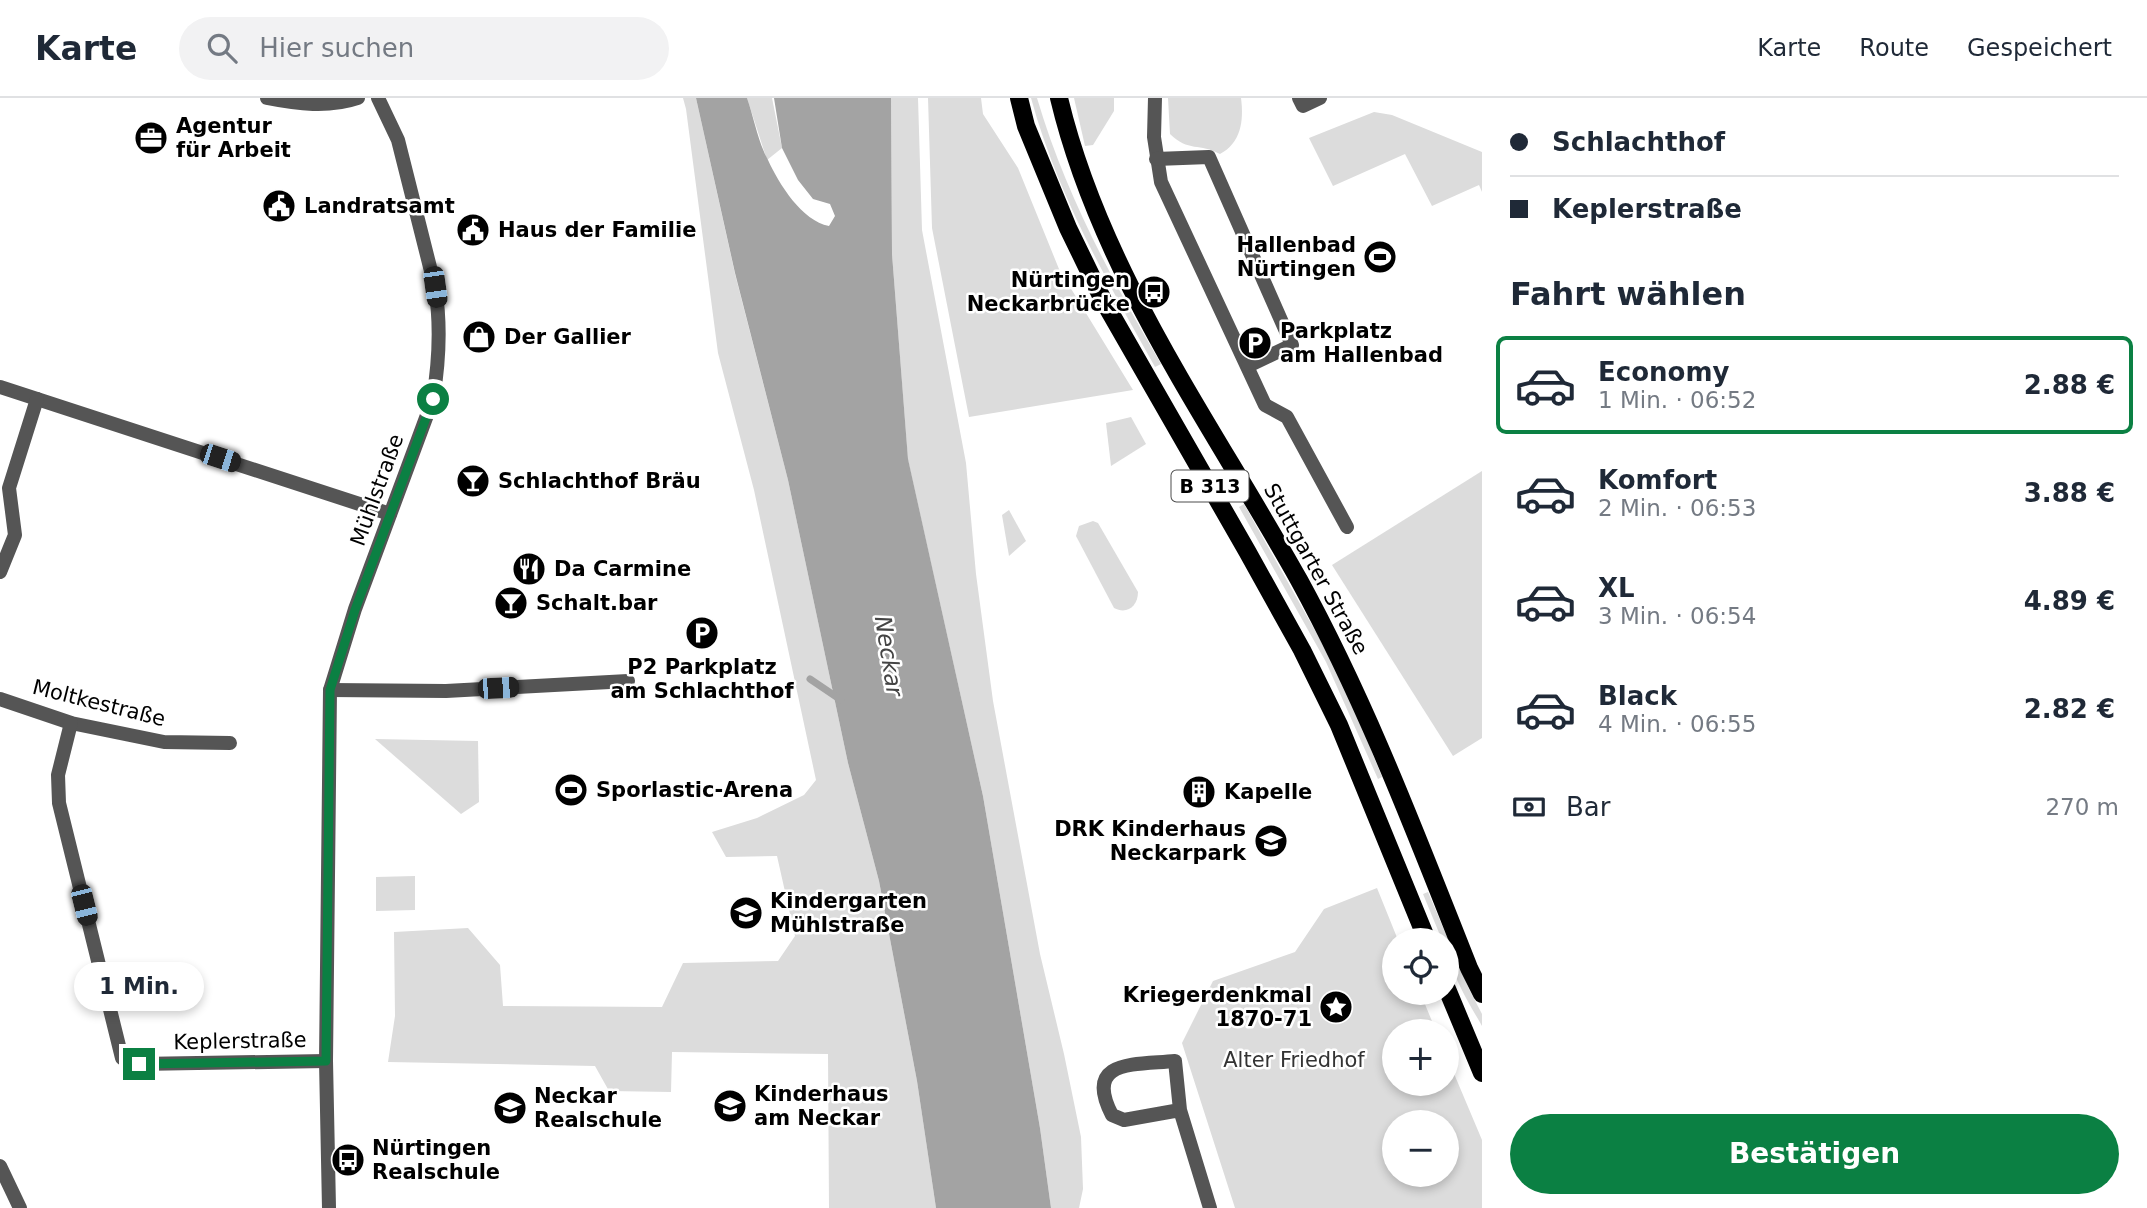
<!DOCTYPE html>
<html lang="de">
<meta charset="utf-8">
<style>
:root{--surface:#fff;--page:#f2f2f3;--text:#1f2937;--muted:#747a83;--line:#e0e1e3;--accent:#0b8043}
body{margin:0;font-family:"DejaVu Sans",sans-serif;background:var(--page);color:var(--text);height:100vh;display:flex;flex-direction:column;font-size:26px;white-space:nowrap}
*{box-sizing:border-box;margin:0}
p{font-size:23px;color:var(--muted)}
.icon{flex:none;width:38px;height:38px;fill:none;stroke:currentColor;stroke-width:2;stroke-linecap:round;stroke-linejoin:round}
.map{position:relative;flex:1;overflow:hidden}
.drawer{display:flex;flex-direction:column;background:var(--surface);width:665px}
.drawer>*{flex:none}
.top-card{display:grid;align-content:center;height:154px;padding:0 28px;background:var(--surface)}
.buttons{position:absolute;left:1382px;top:830px;display:grid;gap:14px}
.buttons a{display:grid;place-items:center;width:77px;height:77px;border-radius:50%;background:var(--surface);box-shadow:0 4px 10px #0003;font-size:35px}
.end{position:absolute;width:32px;height:32px;margin:-16px;border:9px solid #0b8043;background:#fff;box-shadow:0 0 0 4px #fff}
.from{border-radius:50%}
.bubble{position:absolute;height:49px;border-radius:24px;background:var(--surface);box-shadow:0 4px 10px #0003;font-size:23px;font-weight:700;line-height:49px;text-align:center}
.car{position:absolute;width:21px;height:42px;margin:-21px -10px;border-radius:9px;box-shadow:0 0 5px 2px #0007;background:linear-gradient(#222 24%,#8ab4d8 0 40%,#222 0 76%,#8ab4d8 0 86%,#222 0)}
.top-card b{display:flex;align-items:center;gap:24px;height:66px;font-size:26px}
.top-card b+b{border-top:2px solid var(--line)}
.top-card i{width:18px;height:18px;background:var(--text)}
ul{padding:0;list-style:none}
li{display:flex;align-items:center;gap:21px;height:98px;margin:0 14px 10px;padding:0 14px;border:4px solid transparent;border-radius:10px}
li div{flex:1}
li b{display:block;font-size:26px}
li em{font-style:normal;font-weight:700}
li.current{border-color:var(--accent)}
li>.icon{width:63px;height:63px;stroke-width:1.5}
h2{padding:0 28px;font-size:32px;line-height:84px}
.pay{display:flex;align-items:center;gap:18px;height:77px;padding:0 28px;font-size:26px}
.pay p{margin-inline-start:auto}
.primary-button{display:flex;gap:14px;margin-top:auto;padding:14px 28px}
.primary-button a{flex:1;height:80px;border-radius:42px;background:var(--accent);color:#fff;font-size:28px;font-weight:700;line-height:80px;text-align:center}
header{display:flex;align-items:center;gap:42px;box-sizing:border-box;height:98px;padding:0 35px;background:var(--surface);border-bottom:2px solid var(--line)}
header strong{font-size:33px}
nav{display:flex;gap:38px;margin-inline-start:auto;font-size:24px}
.search{width:490px;height:63px;background:var(--page);display:flex;align-items:center;gap:18px;box-sizing:border-box;padding:0 24px;border-radius:38px;color:var(--muted);font-size:26px}
main{display:flex;flex:1;min-height:0}
.map>svg:first-child{display:block}
.green{fill:#dcdcdc;fill-rule:evenodd}
.water{fill:#a3a3a3}
.lines{fill:none;stroke-linecap:round;stroke-linejoin:round}
.stream{stroke:#a3a3a3;stroke-width:7}
.minor{stroke:#555;stroke-width:14}
.tertiary{stroke:#555;stroke-width:14}
.primary{stroke:#000;stroke-width:18}
.route{stroke:#0b8043;stroke-width:9}
.labels{text-anchor:middle;dominant-baseline:central;stroke-width:5;stroke-linejoin:round;paint-order:stroke}
.shield{fill:#fff;stroke:#4c4c4c;stroke-width:2}
.shield-label{font-size:19px;font-weight:bold;fill:#000}
.poi-label{font-size:21px;font-weight:bold;fill:#000;stroke:#fff;text-anchor:start}
.street-label{font-size:21px;fill:#000;stroke:#fff}
.park-label{font-size:21px;fill:#333;stroke:#fff}
.water-label{font-size:23px;font-style:italic;fill:#444;stroke:#fff}
</style>
<header>
<strong>Karte</strong>
<div class="search"><svg class="icon" aria-label="search" viewBox="0 0 24 24"><circle cx="10" cy="10" r="6"/><path d="M15 15l6 6"/></svg>Hier suchen</div>
<nav><a>Karte</a><a>Route</a><a>Gespeichert</a></nav>
</header>
<main>
<div class="map">
<svg width="1482" height="1110" viewBox="0 0 1482 1110">
<rect width="100%" height="100%" fill="#fff"/>
<!-- green -->
<g class="green">
<polygon points="683,0 696,0 735,176 788,382 848,665 879,783 917,983 936,1110 829,1110 828,956 672,954 671,994 609,993 595,968 388,964 395,918 394,834 468,830 500,867 503,908 662,909 683,865 778,863 795,838 777,758 726,759 712,734 757,720 804,697 816,682 754,392 718,255 686,11"/>
<polygon points="747,0 772,0 782,50 767,62"/>
<polygon points="891,0 918,0 922,132 966,365 976,476 993,603 1040,856 1064,956 1081,1039 1083,1091 1079,1110 1051,1110 1040,1030 983,698 908,362 892,156"/>
<polygon points="928,0 981,0 983,16 1018,70 1059,171 1133,292 969,319 932,130"/>
<path d="M1031,0H1037C1065,95 1111,180 1161,266L1155,269C1107,183 1057,96 1031,0Z"/>
<polygon points="1074,0 1114,0 1114,13 1093,47 1085,48"/>
<path d="M1168,0H1241C1244,23 1241,45 1220,56C1200,45 1188,54 1170,36Z"/>
<polygon points="1374,14 1392,17 1482,54 1482,94 1479,87 1432,108 1405,56 1333,88 1309,40"/>
<polygon points="1131,319 1146,346 1111,368 1106,325"/>
<polygon points="1482,373 1482,640 1453,658 1332,467"/>
<polygon points="1244,406 1327,554 1357,617 1382,679 1378,681 1326,564 1239,409"/>
<polygon points="1009,412 1026,443 1009,458 1002,417"/>
<path d="M1093,423L1098,425L1138,494C1138,508 1127,517 1114,510L1076,438L1079,428Z"/>
<polygon points="375,641 478,643 479,704 461,716"/>
<polygon points="415,778 415,812 376,813 376,779"/>
<path d="M1377,790L1398,842H1395V894H1420L1436,933H1395V985H1447V959L1482,1042V1110H1235L1182,945L1213,883L1295,854L1324,811ZM1395,1024H1447V1076H1395Z"/>
<path d="M1428,794L1469,891L1482,916V928C1468,903 1447,871 1447,842H1442L1423,796Z"/>
</g>
<!-- water -->
<path class="water" d="M696,0H747C754,20 758,44 768,62C779,86 802,123 829,128L835,118L830,106L813,101L798,82L782,50L774,0H891L892,156L908,361L983,698L1040,1030L1051,1110H936L917,983L879,783L848,665L788,382L735,175Z"/>
<g class="lines">
<!-- stream -->
<polyline class="stream" points="810,581 841,602"/>
<!-- minor -->
<g class="minor">
<polyline points="1155,0 1154,39 1161,84 1265,307 1287,319 1347,429"/>
<polyline points="1299,0 1303,8 1320,0"/>
<polyline points="1156,61 1209,59 1292,247 1248,268"/>
<polyline points="0,289 390,416"/>
<polyline points="0,474 15,437 9,390 37,301"/>
<polyline points="330,592 446,593 628,583"/>
<polyline points="0,601 71,625 164,644 230,645"/>
<polyline points="71,625 58,677 59,705 122,960 129,965 139,966 326,963"/>
<path d="M1180,1012L1124,1022L1112,1017C1083,961 1135,967 1175,963L1180,1012L1210,1110"/>
<polyline points="0,1068 20,1110"/>
<path d="M329,1110L326,963L330,592L355,511L433,301C439,265 441,226 435,189L398,42L378,0"/>
</g>
<!-- tertiary -->
<path class="tertiary" d="M267,0C297,6 329,10 358,0"/>
<!-- primary -->
<g class="primary">
<polyline points="1019,0 1026,28 1068,130 1103,202 1247,453 1302,552 1339,627 1427,842"/>
<path d="M1059,0C1101,176 1212,326 1299,482C1367,606 1417,739 1469,870L1482,896"/>
<polyline points="1447,891 1482,975"/>
</g>
</g>
<g class="lines">
<!-- route -->
<polyline class="route" points="139,966 326,963 330,592 355,512 433,301"/>
</g>
<!-- icons -->
<defs>
<symbol id="office-disc" viewBox="-11 -11 22 22"><circle r="9.5" fill="#000" stroke="#fff"/><path d="M-6-3h4V-5.5h4V-3h4V5H-6ZM-1-4.5V-3h2v-1.5ZM-6 0V1H6V0Z" fill="#fff"/></symbol>
<symbol id="civic-disc" viewBox="-11 -11 22 22"><circle r="9.5" fill="#000" stroke="#fff"/><path d="M-.6-6.5H3V-4.5H.6V-3L4-1V1h2V6H-6V1h2V-1L-.6-3ZM-1.2 2.5V6h2.4V2.5Z" fill="#fff"/></symbol>
<symbol id="stadium-disc" viewBox="-11 -11 22 22"><circle r="9.5" fill="#000" stroke="#fff"/><path d="M0-5a6.5 5 0 1 0 0 10a6.5 5 0 1 0 0-10ZM-3.5-1.8h7v3.6h-7Z" fill="#fff"/></symbol>
<symbol id="bus-disc" viewBox="-11 -11 22 22"><circle r="9.5" fill="#000" stroke="#fff"/><path d="M-5-6H5V4H4V6H2V4H-2V6H-4V4H-5ZM-3.5-4V0h7V-4ZM-3.5 1.2v1.5H-2V1.2ZM2 1.2v1.5H3.5V1.2Z" fill="#fff"/></symbol>
<symbol id="shop-disc" viewBox="-11 -11 22 22"><circle r="9.5" fill="#000" stroke="#fff"/><path d="M-5-2.5h2.3a2.7 3.5 0 0 1 5.4 0H5L5.5 6h-11ZM-1.5-2.5h3a1.5 2.3 0 0 0-3 0Z" fill="#fff"/></symbol>
<symbol id="parking-disc" viewBox="-11 -11 22 22"><circle r="9.5" fill="#000" stroke="#fff"/><path d="M-3.5-5.5H1a3.5 3.5 0 0 1 0 7H-1V5.5H-3.5ZM-1-3.4V-.6H.8a1.4 1.4 0 0 0 0-2.8Z" fill="#fff"/></symbol>
<symbol id="bar-disc" viewBox="-11 -11 22 22"><circle r="9.5" fill="#000" stroke="#fff"/><path d="M-6-5H6L.8 .8V4.5H3.5V6h-7V4.5H-.8V.8Z" fill="#fff"/></symbol>
<symbol id="restaurant-disc" viewBox="-11 -11 22 22"><circle r="9.5" fill="#000" stroke="#fff"/><path d="M-5-6h1v4h1v-4h1v4h1v-4h1v5L-1.5 .5V6h-2V.5L-5-1ZM5-6V6H3V1.5H1.5Q1.5-4 5-6Z" fill="#fff"/></symbol>
<symbol id="building-disc" viewBox="-11 -11 22 22"><circle r="9.5" fill="#000" stroke="#fff"/><path d="M-4-6H4V6H1V3H-1V6H-4ZM-2.5-4.3h1.7v1.8h-1.7ZM.8-4.3h1.7v1.8H.8ZM-2.5-1h1.7V.8h-1.7ZM.8-1h1.7V.8H.8Z" fill="#fff"/></symbol>
<symbol id="school-disc" viewBox="-11 -11 22 22"><circle r="9.5" fill="#000" stroke="#fff"/><path d="M0-5L7-2L0 1L-7-2ZM-4 1L0 2.5L4 1V4Q0 6-4 4Z" fill="#fff"/></symbol>
<symbol id="sight-disc" viewBox="-11 -11 22 22"><circle r="9.5" fill="#000" stroke="#fff"/><path d="M0-6L1.8-2.2L6-1.7L2.9 1.2L3.7 5.4L0 3.3L-3.7 5.4L-2.9 1.2L-6-1.7L-1.8-2.2Z" fill="#fff"/></symbol>
</defs>
<g fill-rule="evenodd">
<use href="#office-disc" x="132" y="21" width="38" height="38"/>
<use href="#civic-disc" x="260" y="89" width="38" height="38"/>
<use href="#civic-disc" x="454" y="113" width="38" height="38"/>
<use href="#stadium-disc" x="1361" y="140" width="38" height="38"/>
<use href="#bus-disc" x="1135" y="175" width="38" height="38"/>
<use href="#shop-disc" x="460" y="220" width="38" height="38"/>
<use href="#parking-disc" x="1236" y="226" width="38" height="38"/>
<use href="#bar-disc" x="454" y="364" width="38" height="38"/>
<use href="#restaurant-disc" x="510" y="452" width="38" height="38"/>
<use href="#bar-disc" x="492" y="486" width="38" height="38"/>
<use href="#parking-disc" x="683" y="516" width="38" height="38"/>
<use href="#stadium-disc" x="552" y="673" width="38" height="38"/>
<use href="#building-disc" x="1180" y="675" width="38" height="38"/>
<use href="#school-disc" x="1252" y="724" width="38" height="38"/>
<use href="#school-disc" x="727" y="796" width="38" height="38"/>
<use href="#sight-disc" x="1317" y="890" width="38" height="38"/>
<use href="#school-disc" x="711" y="989" width="38" height="38"/>
<use href="#school-disc" x="491" y="991" width="38" height="38"/>
<use href="#bus-disc" x="329" y="1043" width="38" height="38"/>
</g>
<g class="labels">
<!-- shield labels -->
<rect class="shield" x="1171.5" y="372.5" width="77" height="31" rx="5"/>
<g class="shield-label">
<text x="1210" y="388">B 313</text>
</g>
<!-- poi labels -->
<g class="poi-label">
<text x="176" y="28">Agentur<tspan x="176" dy="24">für Arbeit</tspan></text>
<text x="304" y="108">Landratsamt</text>
<text x="498" y="132">Haus der Familie</text>
<text x="1356" y="147" text-anchor="end">Hallenbad<tspan x="1356" dy="24">Nürtingen</tspan></text>
<text x="1130" y="182" text-anchor="end">Nürtingen<tspan x="1130" dy="24">Neckarbrücke</tspan></text>
<text x="1280" y="233">Parkplatz<tspan x="1280" dy="24">am Hallenbad</tspan></text>
<text x="504" y="239">Der Gallier</text>
<text x="498" y="383">Schlachthof Bräu</text>
<text x="554" y="471">Da Carmine</text>
<text x="536" y="505">Schalt.bar</text>
<text x="702" y="569" text-anchor="middle">P2 Parkplatz<tspan x="702" dy="24">am Schlachthof</tspan></text>
<text x="596" y="692">Sporlastic-Arena</text>
<text x="1224" y="694">Kapelle</text>
<text x="1246" y="731" text-anchor="end">DRK Kinderhaus<tspan x="1246" dy="24">Neckarpark</tspan></text>
<text x="770" y="803">Kindergarten<tspan x="770" dy="24">Mühlstraße</tspan></text>
<text x="1312" y="897" text-anchor="end">Kriegerdenkmal<tspan x="1312" dy="24">1870-71</tspan></text>
<text x="754" y="996">Kinderhaus<tspan x="754" dy="24">am Neckar</tspan></text>
<text x="534" y="998">Neckar<tspan x="534" dy="24">Realschule</tspan></text>
<text x="372" y="1050">Nürtingen<tspan x="372" dy="24">Realschule</tspan></text>
</g>
<!-- street labels -->
<g class="street-label">
<text transform="translate(377 392) rotate(-70)">Mühlstraße</text>
<text transform="translate(1316 471) rotate(61)">Stuttgarter Straße</text>
<text transform="translate(99 605) rotate(14)">Moltkestraße</text>
<text transform="translate(240 943) rotate(-1)">Keplerstraße</text>
</g>
<!-- park labels -->
<g class="park-label">
<text x="1294" y="962">Alter Friedhof</text>
</g>
<!-- water labels -->
<g class="water-label">
<text transform="translate(889 558) rotate(81)">Neckar</text>
</g>
</g>
</svg>
<div class="buttons">
<a><svg class="icon" aria-label="locate" viewBox="0 0 24 24"><circle cx="12" cy="12" r="6"/><path d="M12 2v4M12 18v4M2 12h4M18 12h4"/></svg></a>
<a>+</a>
<a>−</a>
</div>
<i class="end from" style="left:433px;top:301px"></i>
<i class="end" style="left:139px;top:966px"></i>
<div class="bubble" style="left:74px;top:864px;width:130px">1 Min.</div>
<i class="car" style="left:435px;top:189px;rotate:172deg"></i>
<i class="car" style="left:220px;top:360px;rotate:108deg"></i>
<i class="car" style="left:498px;top:590px;rotate:87deg"></i>
<i class="car" style="left:84px;top:807px;rotate:166deg"></i>
</div>
<section class="drawer">
<div class="top-card">
<b><i class="from"></i>Schlachthof</b>
<b><i></i>Keplerstraße</b>
</div>
<h2>Fahrt wählen</h2>
<ul>
<li class="current"><svg class="icon" aria-label="car" viewBox="0 0 24 24"><path d="M5 17H2v-5l4-1 3-4h7l3 4 3 1v5h-3M9 17h6M6 11h13"/><circle cx="7" cy="17" r="2"/><circle cx="17" cy="17" r="2"/></svg><div><b>Economy</b><p>1 Min. · 06:52</p></div><em>2.88 €</em></li>
<li><svg class="icon" aria-label="car" viewBox="0 0 24 24"><path d="M5 17H2v-5l4-1 3-4h7l3 4 3 1v5h-3M9 17h6M6 11h13"/><circle cx="7" cy="17" r="2"/><circle cx="17" cy="17" r="2"/></svg><div><b>Komfort</b><p>2 Min. · 06:53</p></div><em>3.88 €</em></li>
<li><svg class="icon" aria-label="car" viewBox="0 0 24 24"><path d="M5 17H2v-5l4-1 3-4h7l3 4 3 1v5h-3M9 17h6M6 11h13"/><circle cx="7" cy="17" r="2"/><circle cx="17" cy="17" r="2"/></svg><div><b>XL</b><p>3 Min. · 06:54</p></div><em>4.89 €</em></li>
<li><svg class="icon" aria-label="car" viewBox="0 0 24 24"><path d="M5 17H2v-5l4-1 3-4h7l3 4 3 1v5h-3M9 17h6M6 11h13"/><circle cx="7" cy="17" r="2"/><circle cx="17" cy="17" r="2"/></svg><div><b>Black</b><p>4 Min. · 06:55</p></div><em>2.82 €</em></li>
</ul>
<div class="pay"><svg class="icon" aria-label="cash" viewBox="0 0 24 24"><path d="M3 7h18v10H3z"/><circle cx="12" cy="12" r="2"/></svg>Bar<p>270 m</p></div>
<div class="primary-button"><a>Bestätigen</a></div>
</section>
</main>
